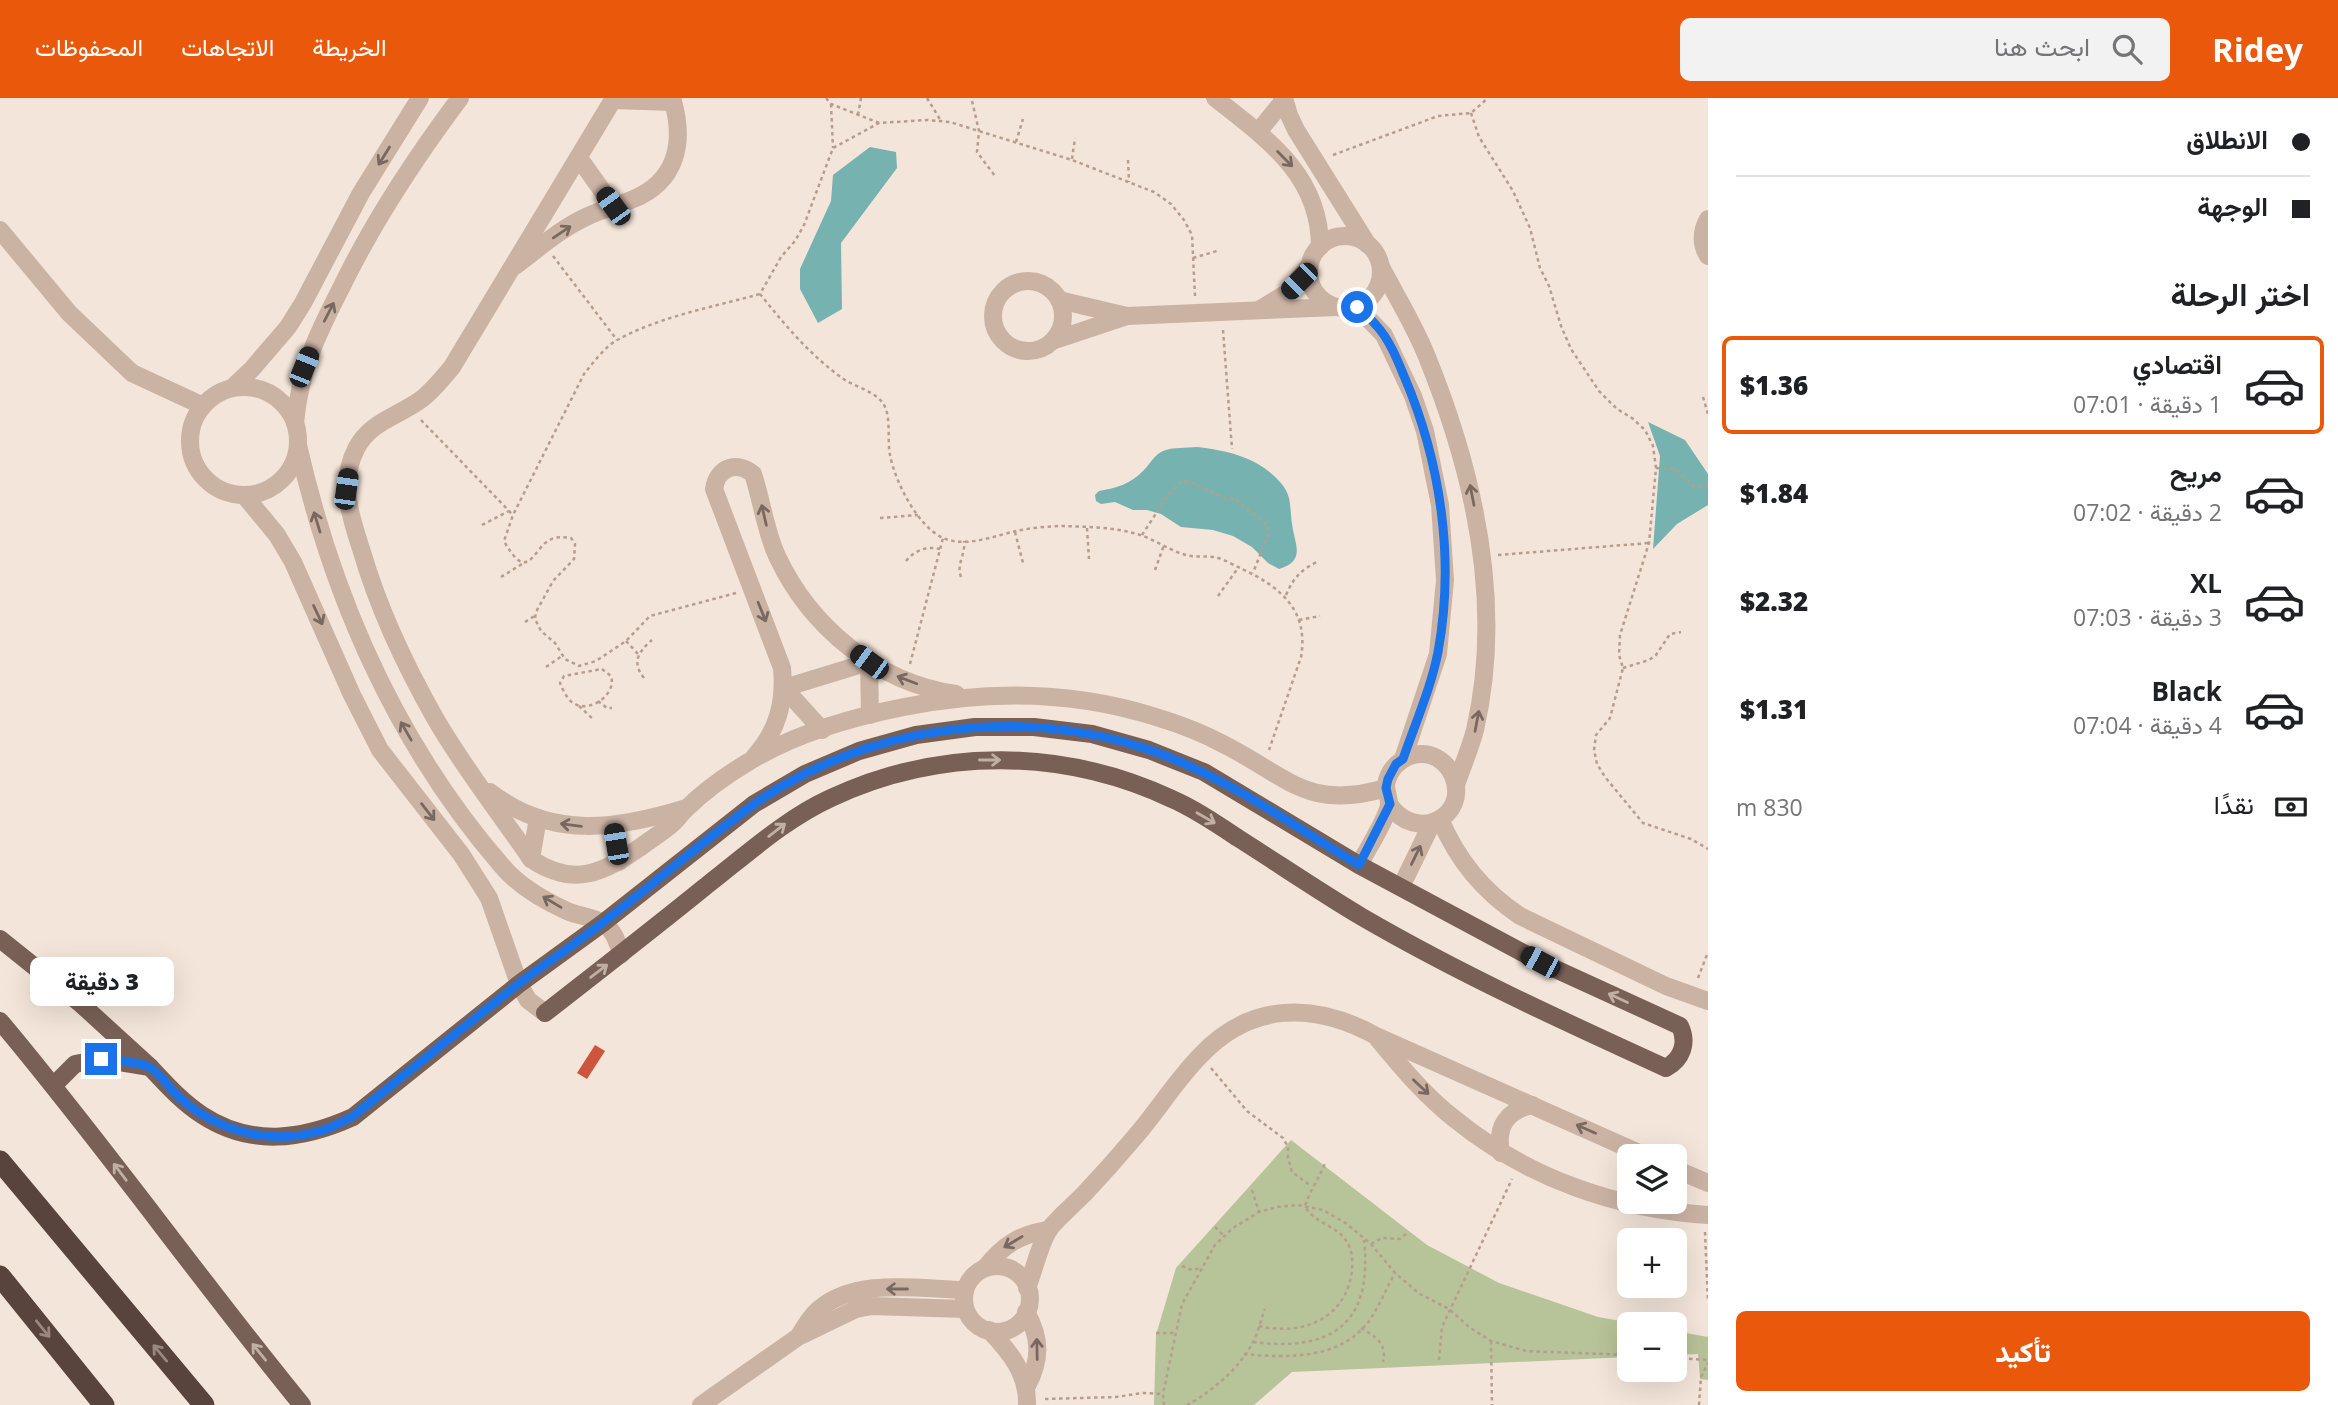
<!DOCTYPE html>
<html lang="ar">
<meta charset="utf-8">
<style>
:root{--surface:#fff;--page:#f2f2f2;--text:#202124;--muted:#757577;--line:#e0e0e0;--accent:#ea580c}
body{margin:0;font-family:"Open Sans",Vazirmatn,sans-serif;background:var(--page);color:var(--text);direction:rtl;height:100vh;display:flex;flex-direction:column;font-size:26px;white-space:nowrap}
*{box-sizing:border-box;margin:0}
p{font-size:23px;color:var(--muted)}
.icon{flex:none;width:38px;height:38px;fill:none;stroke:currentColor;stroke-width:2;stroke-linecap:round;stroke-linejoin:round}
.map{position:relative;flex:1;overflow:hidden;direction:ltr}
.details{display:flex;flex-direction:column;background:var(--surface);width:630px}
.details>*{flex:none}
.guide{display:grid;align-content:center;height:154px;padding:0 28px;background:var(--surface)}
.buttons{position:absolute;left:1617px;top:1046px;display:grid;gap:14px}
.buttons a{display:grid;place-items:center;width:70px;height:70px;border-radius:10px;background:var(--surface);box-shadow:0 7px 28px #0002;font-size:35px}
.end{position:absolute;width:32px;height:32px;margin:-16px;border:9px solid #1a73e8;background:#fff;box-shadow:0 0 0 4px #fff}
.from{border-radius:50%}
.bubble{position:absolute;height:49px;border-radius:10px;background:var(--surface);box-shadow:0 7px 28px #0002;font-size:23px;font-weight:800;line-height:49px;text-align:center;direction:rtl}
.car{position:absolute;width:21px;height:42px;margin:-21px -10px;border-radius:9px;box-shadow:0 0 5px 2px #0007;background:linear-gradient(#222 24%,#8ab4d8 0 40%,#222 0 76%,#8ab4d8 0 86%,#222 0)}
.guide b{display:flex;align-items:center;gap:24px;height:66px;font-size:26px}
.guide b+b{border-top:2px solid var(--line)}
.guide i{width:18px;height:18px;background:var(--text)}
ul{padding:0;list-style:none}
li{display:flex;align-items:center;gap:21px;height:98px;margin:0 14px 10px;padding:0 14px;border:4px solid transparent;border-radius:10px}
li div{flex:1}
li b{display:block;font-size:26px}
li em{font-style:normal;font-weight:800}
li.on{border-color:var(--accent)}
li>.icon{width:63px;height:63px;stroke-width:1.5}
h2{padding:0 28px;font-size:32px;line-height:84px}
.pay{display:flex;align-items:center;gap:18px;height:77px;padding:0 28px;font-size:26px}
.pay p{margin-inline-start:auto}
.primary-button{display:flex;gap:14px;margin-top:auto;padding:14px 28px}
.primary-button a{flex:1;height:80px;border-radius:10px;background:var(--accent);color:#fff;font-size:28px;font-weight:800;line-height:80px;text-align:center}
header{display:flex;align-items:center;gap:42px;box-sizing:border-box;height:98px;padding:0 35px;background:var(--accent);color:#fff}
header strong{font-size:33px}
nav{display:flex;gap:38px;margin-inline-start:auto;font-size:24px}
.search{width:490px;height:63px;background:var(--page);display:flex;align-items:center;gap:18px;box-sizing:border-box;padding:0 24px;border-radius:10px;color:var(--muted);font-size:26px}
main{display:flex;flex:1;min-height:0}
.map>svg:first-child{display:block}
.green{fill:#b7c398}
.water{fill:#76b2b0}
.building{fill:#cd553d}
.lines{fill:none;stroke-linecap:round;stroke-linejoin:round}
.path{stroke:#b79d8e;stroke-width:2.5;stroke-dasharray:3.5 3.5;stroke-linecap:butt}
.minor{stroke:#cbb3a4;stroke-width:18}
.major{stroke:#796056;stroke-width:18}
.highway{stroke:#58433d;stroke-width:21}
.oneway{stroke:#79685f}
.oneway2{stroke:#c0afa5}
.oneway3{stroke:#998880}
.route{stroke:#1a73e8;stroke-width:9}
</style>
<header>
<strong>Ridey</strong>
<div class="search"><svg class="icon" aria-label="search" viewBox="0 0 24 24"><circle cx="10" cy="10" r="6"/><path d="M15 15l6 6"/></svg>ابحث هنا</div>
<nav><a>الخريطة</a><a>الاتجاهات</a><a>المحفوظات</a></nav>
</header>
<main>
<section class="details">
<div class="guide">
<b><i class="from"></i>الانطلاق</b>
<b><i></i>الوجهة</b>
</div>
<h2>اختر الرحلة</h2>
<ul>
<li class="on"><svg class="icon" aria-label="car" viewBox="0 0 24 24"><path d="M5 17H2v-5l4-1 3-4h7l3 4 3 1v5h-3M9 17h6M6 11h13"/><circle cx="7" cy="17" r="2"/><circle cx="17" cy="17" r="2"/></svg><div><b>اقتصادي</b><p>1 دقيقة · 07:01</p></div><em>$1.36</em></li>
<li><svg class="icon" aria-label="car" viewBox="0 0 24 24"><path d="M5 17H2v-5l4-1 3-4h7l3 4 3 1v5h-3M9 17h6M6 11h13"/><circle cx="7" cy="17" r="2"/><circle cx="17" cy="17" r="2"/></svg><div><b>مريح</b><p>2 دقيقة · 07:02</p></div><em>$1.84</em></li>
<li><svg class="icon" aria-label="car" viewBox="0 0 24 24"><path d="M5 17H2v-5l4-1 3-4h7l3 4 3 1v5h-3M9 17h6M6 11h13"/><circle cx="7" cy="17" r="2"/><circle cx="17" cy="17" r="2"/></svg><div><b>XL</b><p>3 دقيقة · 07:03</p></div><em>$2.32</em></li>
<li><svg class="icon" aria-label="car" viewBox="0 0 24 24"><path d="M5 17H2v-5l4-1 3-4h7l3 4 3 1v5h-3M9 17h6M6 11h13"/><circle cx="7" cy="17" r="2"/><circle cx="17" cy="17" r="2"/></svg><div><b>Black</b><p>4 دقيقة · 07:04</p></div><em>$1.31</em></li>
</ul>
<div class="pay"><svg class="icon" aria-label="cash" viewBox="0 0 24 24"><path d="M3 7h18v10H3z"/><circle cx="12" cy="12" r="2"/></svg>نقدًا<p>830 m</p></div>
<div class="primary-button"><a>تأكيد</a></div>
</section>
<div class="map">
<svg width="1708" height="1307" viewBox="0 0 1708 1307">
<rect width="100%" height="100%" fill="#f3e5d9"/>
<!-- green -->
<g class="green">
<polygon points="1291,1042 1427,1147 1499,1185 1598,1219 1643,1227 1629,1227 1629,1259 1292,1274 1254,1307 1154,1307 1156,1237 1176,1170"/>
<polygon points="1675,1233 1708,1239 1708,1282 1700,1281 1698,1256 1675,1257"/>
</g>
<!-- water -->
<g class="water">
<polygon points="870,49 896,54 897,70 841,145 842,211 818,225 800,191 800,171 831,103 833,77"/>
<polygon points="1648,324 1685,342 1708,376 1708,407 1677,426 1653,451 1660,358"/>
<path d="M1197,349C1224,352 1252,358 1273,377C1293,395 1289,403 1292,426C1295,447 1306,463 1279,471L1268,465L1252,449L1233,438L1213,432L1181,429L1161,416L1147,412H1133L1115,404L1101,406L1096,403L1095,397L1099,393C1116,390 1131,386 1144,372C1150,366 1154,357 1163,353C1173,349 1186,350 1197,349Z"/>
</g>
<!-- building -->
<polygon class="building" points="595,947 605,953 587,981 577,975"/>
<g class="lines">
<!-- path -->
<g class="path">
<polyline points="826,0 831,6 879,25"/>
<polyline points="927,0 941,23"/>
<polyline points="972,3 979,33 977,54 995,78"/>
<polyline points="831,6 833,50"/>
<polyline points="1471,15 1479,39 1513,93 1530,130 1540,170 1549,188 1561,228 1571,251 1599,293 1617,311 1632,320 1645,332 1653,348 1656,370 1649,445 1620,537 1619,557 1623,570 1610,620 1596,637 1594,652 1597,666 1605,679 1643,725 1691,741 1708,751"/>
<polyline points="858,17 861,0"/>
<polyline points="1016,44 1023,21"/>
<polyline points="1333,57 1438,18 1471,15 1488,0"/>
<polyline points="1072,61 1075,40"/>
<polyline points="1128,62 1129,84"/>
<polyline points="553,158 617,242"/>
<polyline points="1193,160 1217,153"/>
<path d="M1195,198L1192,137L1184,122L1171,106L1154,94L1072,62L950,24L927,22L879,25L833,50L804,127L795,143L781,159L760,196C785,227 809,256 842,280C854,289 879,294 885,309C891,323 887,342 890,357C895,383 917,428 943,440C966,450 994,438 1016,433C1031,430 1048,428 1064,428C1089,429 1118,429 1143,438C1157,443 1171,453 1186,457C1196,460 1208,457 1218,460C1226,462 1235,468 1242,471C1281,489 1309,513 1301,559L1269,652"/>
<polyline points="1223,232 1232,351"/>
<polyline points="1703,299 1708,316"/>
<polyline points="421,322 513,417"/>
<polyline points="1656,370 1674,371 1694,388 1708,389"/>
<polyline points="880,420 918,417"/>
<polyline points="482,427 509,413"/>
<polyline points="1087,430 1089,461"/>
<polyline points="1015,434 1023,465"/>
<polyline points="1142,437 1168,397 1182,383 1191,384 1226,401 1235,401 1268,428 1269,434 1253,475"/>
<polyline points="1498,457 1649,445"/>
<path d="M906,463C915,452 926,448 940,451"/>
<polyline points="1155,472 1164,447"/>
<polyline points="501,479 522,466"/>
<path d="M961,479C956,466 966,456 964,443"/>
<path d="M736,495L650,518L626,543L596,563L579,568L565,561L555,545L541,533L535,521L536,514L553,483L574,461L575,446L571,440C563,439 555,438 548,443C536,450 529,476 514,458C510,453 507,449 504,443L513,417L584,276C594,264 605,248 619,241C662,218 713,209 760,196"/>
<path d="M1286,497C1293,481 1300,472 1317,464"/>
<polyline points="1218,498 1238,470"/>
<polyline points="1299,522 1320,518"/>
<polyline points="525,524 536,517"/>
<polyline points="626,543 638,556"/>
<polyline points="910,566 943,440"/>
<polyline points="546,569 562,558"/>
<polyline points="1623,570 1649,562 1656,557 1670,536 1681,534"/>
<path d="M602,571L611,578C617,596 590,616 573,605C567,601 563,592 560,585L564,578Z"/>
<path d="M644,580C631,564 639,553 652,542"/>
<polyline points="598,603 607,610 612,610"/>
<polyline points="579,608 594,622"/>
<polyline points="1698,880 1708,854"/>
<polyline points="1211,970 1247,1013 1283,1040 1288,1049 1288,1060 1292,1074 1311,1088"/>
<polyline points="1252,1092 1259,1114"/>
<polyline points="1215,1129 1224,1138"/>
<polyline points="1705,1134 1708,1204"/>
<polyline points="1371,1146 1382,1140 1400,1141 1407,1135"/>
<polyline points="1182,1168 1192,1172 1200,1170"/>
<path d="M1259,1228C1297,1237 1339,1225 1350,1183C1353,1172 1354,1157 1348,1146C1339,1127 1315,1127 1305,1108C1310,1092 1320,1079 1326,1063"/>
<path d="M1361,1230C1376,1239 1387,1245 1383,1264"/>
<polyline points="1156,1235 1176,1235"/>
<polyline points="1491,1243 1492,1307"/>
<path d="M1253,1244C1332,1254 1373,1226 1364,1142"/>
<path d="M1244,1256C1287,1260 1340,1262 1369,1223C1379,1209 1386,1191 1395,1175"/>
<polyline points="1675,1260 1708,1262"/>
<polyline points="1439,1262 1442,1229 1512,1081"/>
<polyline points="1045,1301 1116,1299 1143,1295 1163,1296"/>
<polyline points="1164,1307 1163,1296 1182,1206 1215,1147 1233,1130 1259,1114 1277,1109 1298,1107 1323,1112 1347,1126 1371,1146 1395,1175 1420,1196 1449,1211 1469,1229 1491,1243 1526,1253 1629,1257"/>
<path d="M1187,1307C1213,1293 1241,1269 1254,1242C1259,1232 1261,1221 1265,1211"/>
<polyline points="1699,1307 1701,1279 1708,1265"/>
</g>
<!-- minor -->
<g class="minor">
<path d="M614,0L452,269C443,280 434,291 423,300C400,318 370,323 356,351C338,387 351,419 362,454C379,512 405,567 435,620C463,669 499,714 531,761C574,790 603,775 642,748C651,741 663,734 672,726C677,722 681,715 686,711C704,693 728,676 750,663C795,636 853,619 904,609C988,592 1074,593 1156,619C1179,626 1203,635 1225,647C1288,679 1308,713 1386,690"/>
<path d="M1215,0C1267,41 1320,77 1320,149"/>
<polyline points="1284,0 1289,17 1296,32 1368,147"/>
<polyline points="613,2 673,4"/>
<polyline points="1258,34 1284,2 1282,0"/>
<polyline points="579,60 613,108"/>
<path d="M1708,121C1701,134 1700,145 1708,158"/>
<polyline points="0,132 69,215 132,275 203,308"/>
<circle cx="1345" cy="174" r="36"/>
<path d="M515,168C538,151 560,131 586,119C601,112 616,108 631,102C678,84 685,43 672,0"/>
<path d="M1381,169C1396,198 1415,228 1427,259C1475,377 1504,506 1475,632C1470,651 1462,669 1456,687"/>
<circle cx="1028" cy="218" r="35"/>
<polyline points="1059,202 1127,218 1336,209"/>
<polyline points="1357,209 1384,237 1413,298 1425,333 1440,407 1445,482 1438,556 1403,661"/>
<polyline points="1259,212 1287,195 1309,168"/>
<polyline points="1055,242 1127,218"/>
<circle cx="244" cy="343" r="54"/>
<polyline points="232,290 252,271 288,229 303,205 361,95 420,0"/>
<path d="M295,325C300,271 317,237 341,190C374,122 415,60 460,0"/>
<path d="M298,347C333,501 398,648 502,768C518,787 545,803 567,813C578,818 593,819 603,825C613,831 619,846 621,857"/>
<polyline points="244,397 277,437 293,464 352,597 380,652 461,756 489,800 519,886 528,902 545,915"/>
<polyline points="822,632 784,590 869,564 870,617"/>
<path d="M755,658C778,632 785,604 782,570L714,391C717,370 736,362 753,376C762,403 765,432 777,458C810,529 878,585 956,596"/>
<path d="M490,694C551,742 618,731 686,710"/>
<path d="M1440,721C1458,763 1483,793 1520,818L1666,888L1708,903"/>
<polyline points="612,728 619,764"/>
<polyline points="531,761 538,720"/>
<path d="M1359,767C1367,752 1385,724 1389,708C1390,702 1386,694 1386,687C1389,667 1409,652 1430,657C1440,660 1449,668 1453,678C1470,719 1415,746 1389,706"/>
<polyline points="1401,789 1432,725"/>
<path d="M1378,941C1402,970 1426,999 1456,1022C1528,1080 1616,1111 1708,1117"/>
<path d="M1501,1055C1496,1029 1506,1013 1532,1007"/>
<polyline points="1675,1071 1708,1085"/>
<circle cx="997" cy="1201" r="33"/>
<path d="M985,1170C1003,1147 1020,1136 1049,1132"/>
<path d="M1027,1190C1034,1173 1040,1144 1050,1130C1060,1118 1073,1107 1084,1096C1101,1078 1118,1059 1134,1040C1157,1014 1176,982 1201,957C1251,904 1315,904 1376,938L1648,1059"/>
<path d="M1026,1214C1041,1240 1041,1262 1027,1288"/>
<path d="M989,1232C1010,1254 1028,1276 1027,1307"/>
<path d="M799,1238C804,1230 810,1219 818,1212C856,1179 918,1191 965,1192"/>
<polyline points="701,1307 798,1239 856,1211 872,1208 965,1211"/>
</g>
<!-- major -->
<g class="major">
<polyline points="0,841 81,906 150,969 101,961 75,966 54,987"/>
<path d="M0,923C105,1048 199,1181 302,1307"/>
<path d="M150,969C166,986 182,1004 202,1017C251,1049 302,1042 353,1019L519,886L603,825L754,706L805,676L859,653L916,637L975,629H1034L1092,636L1149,652L1204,674L1359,767L1540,864L1680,928C1688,945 1682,961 1666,970C1563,923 1460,876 1362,819C1320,794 1279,766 1238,740C1217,726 1195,711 1172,701C1063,650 940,649 831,700C785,721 746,757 706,788C653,831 599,873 545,915"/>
</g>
<!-- highway -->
<g class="highway">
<polyline points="0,1063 204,1307"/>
<polyline points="0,1178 104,1307"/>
</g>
</g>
<!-- one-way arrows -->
<defs><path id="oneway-shaft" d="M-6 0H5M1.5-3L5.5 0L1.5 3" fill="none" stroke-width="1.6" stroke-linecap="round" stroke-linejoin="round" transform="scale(1.75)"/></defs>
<g class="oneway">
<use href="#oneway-shaft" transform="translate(384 58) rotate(122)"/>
<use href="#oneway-shaft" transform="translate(1285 61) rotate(45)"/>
<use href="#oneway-shaft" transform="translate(562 134) rotate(-34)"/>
<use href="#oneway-shaft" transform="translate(329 214) rotate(-63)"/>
<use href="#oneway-shaft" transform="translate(1472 397) rotate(-101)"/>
<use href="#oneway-shaft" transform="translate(764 417) rotate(-103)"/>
<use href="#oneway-shaft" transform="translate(317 424) rotate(-107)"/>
<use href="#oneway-shaft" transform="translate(762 514) rotate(68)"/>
<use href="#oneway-shaft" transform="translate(318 517) rotate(65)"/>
<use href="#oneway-shaft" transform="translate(907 582) rotate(-159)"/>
<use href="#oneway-shaft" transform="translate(1477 623) rotate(-79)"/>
<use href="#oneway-shaft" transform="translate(406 633) rotate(-120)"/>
<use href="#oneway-shaft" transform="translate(428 714) rotate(52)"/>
<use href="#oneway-shaft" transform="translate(571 727) rotate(-173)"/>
<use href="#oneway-shaft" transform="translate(1416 757) rotate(-64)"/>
<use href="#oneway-shaft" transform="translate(552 804) rotate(-149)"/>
<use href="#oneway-shaft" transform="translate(1421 989) rotate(43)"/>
<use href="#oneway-shaft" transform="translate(1586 1031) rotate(-156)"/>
<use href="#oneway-shaft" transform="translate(1013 1144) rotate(149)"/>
<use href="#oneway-shaft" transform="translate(897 1191) rotate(-180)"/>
<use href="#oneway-shaft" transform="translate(1037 1251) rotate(-91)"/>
</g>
<g class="oneway2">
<use href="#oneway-shaft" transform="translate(990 662)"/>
<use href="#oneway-shaft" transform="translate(1206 720) rotate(30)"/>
<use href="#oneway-shaft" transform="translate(777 732) rotate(-38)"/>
<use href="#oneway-shaft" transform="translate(599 873) rotate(-37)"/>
<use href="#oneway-shaft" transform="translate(1618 900) rotate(-155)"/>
<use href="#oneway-shaft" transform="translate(120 1074) rotate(-127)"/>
<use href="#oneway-shaft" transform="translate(259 1254) rotate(-129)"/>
</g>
<g class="oneway3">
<use href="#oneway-shaft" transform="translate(43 1231) rotate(51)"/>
<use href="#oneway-shaft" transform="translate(160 1255) rotate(-130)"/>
</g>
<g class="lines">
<!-- route -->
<path class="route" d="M101,961C116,963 136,963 149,969C160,974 169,991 179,999C218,1034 272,1048 323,1032C333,1029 343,1023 352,1019C407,975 461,931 517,887C546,865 577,845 606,822C656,784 703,743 753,707C865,627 1021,607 1150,652C1225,678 1292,727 1359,767L1390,706L1386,690L1388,681L1396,666L1403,661C1415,626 1431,590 1438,554C1455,462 1441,364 1404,278C1397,261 1389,241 1376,227C1370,220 1363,214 1357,209"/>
</g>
</svg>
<div class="buttons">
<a><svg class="icon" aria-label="layers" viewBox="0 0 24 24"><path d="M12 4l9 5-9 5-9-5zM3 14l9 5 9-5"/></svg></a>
<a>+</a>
<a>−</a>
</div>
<i class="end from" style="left:1357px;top:209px"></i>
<i class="end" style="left:101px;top:961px"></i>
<div class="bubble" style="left:30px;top:859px;width:144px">3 دقيقة</div>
<i class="car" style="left:613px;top:108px;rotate:324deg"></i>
<i class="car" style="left:1299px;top:183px;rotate:225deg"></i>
<i class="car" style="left:304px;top:269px;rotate:22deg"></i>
<i class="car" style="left:346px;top:391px;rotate:8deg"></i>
<i class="car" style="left:869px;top:564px;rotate:306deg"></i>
<i class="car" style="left:616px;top:746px;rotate:350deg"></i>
<i class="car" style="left:1540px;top:864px;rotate:298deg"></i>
</div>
</main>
